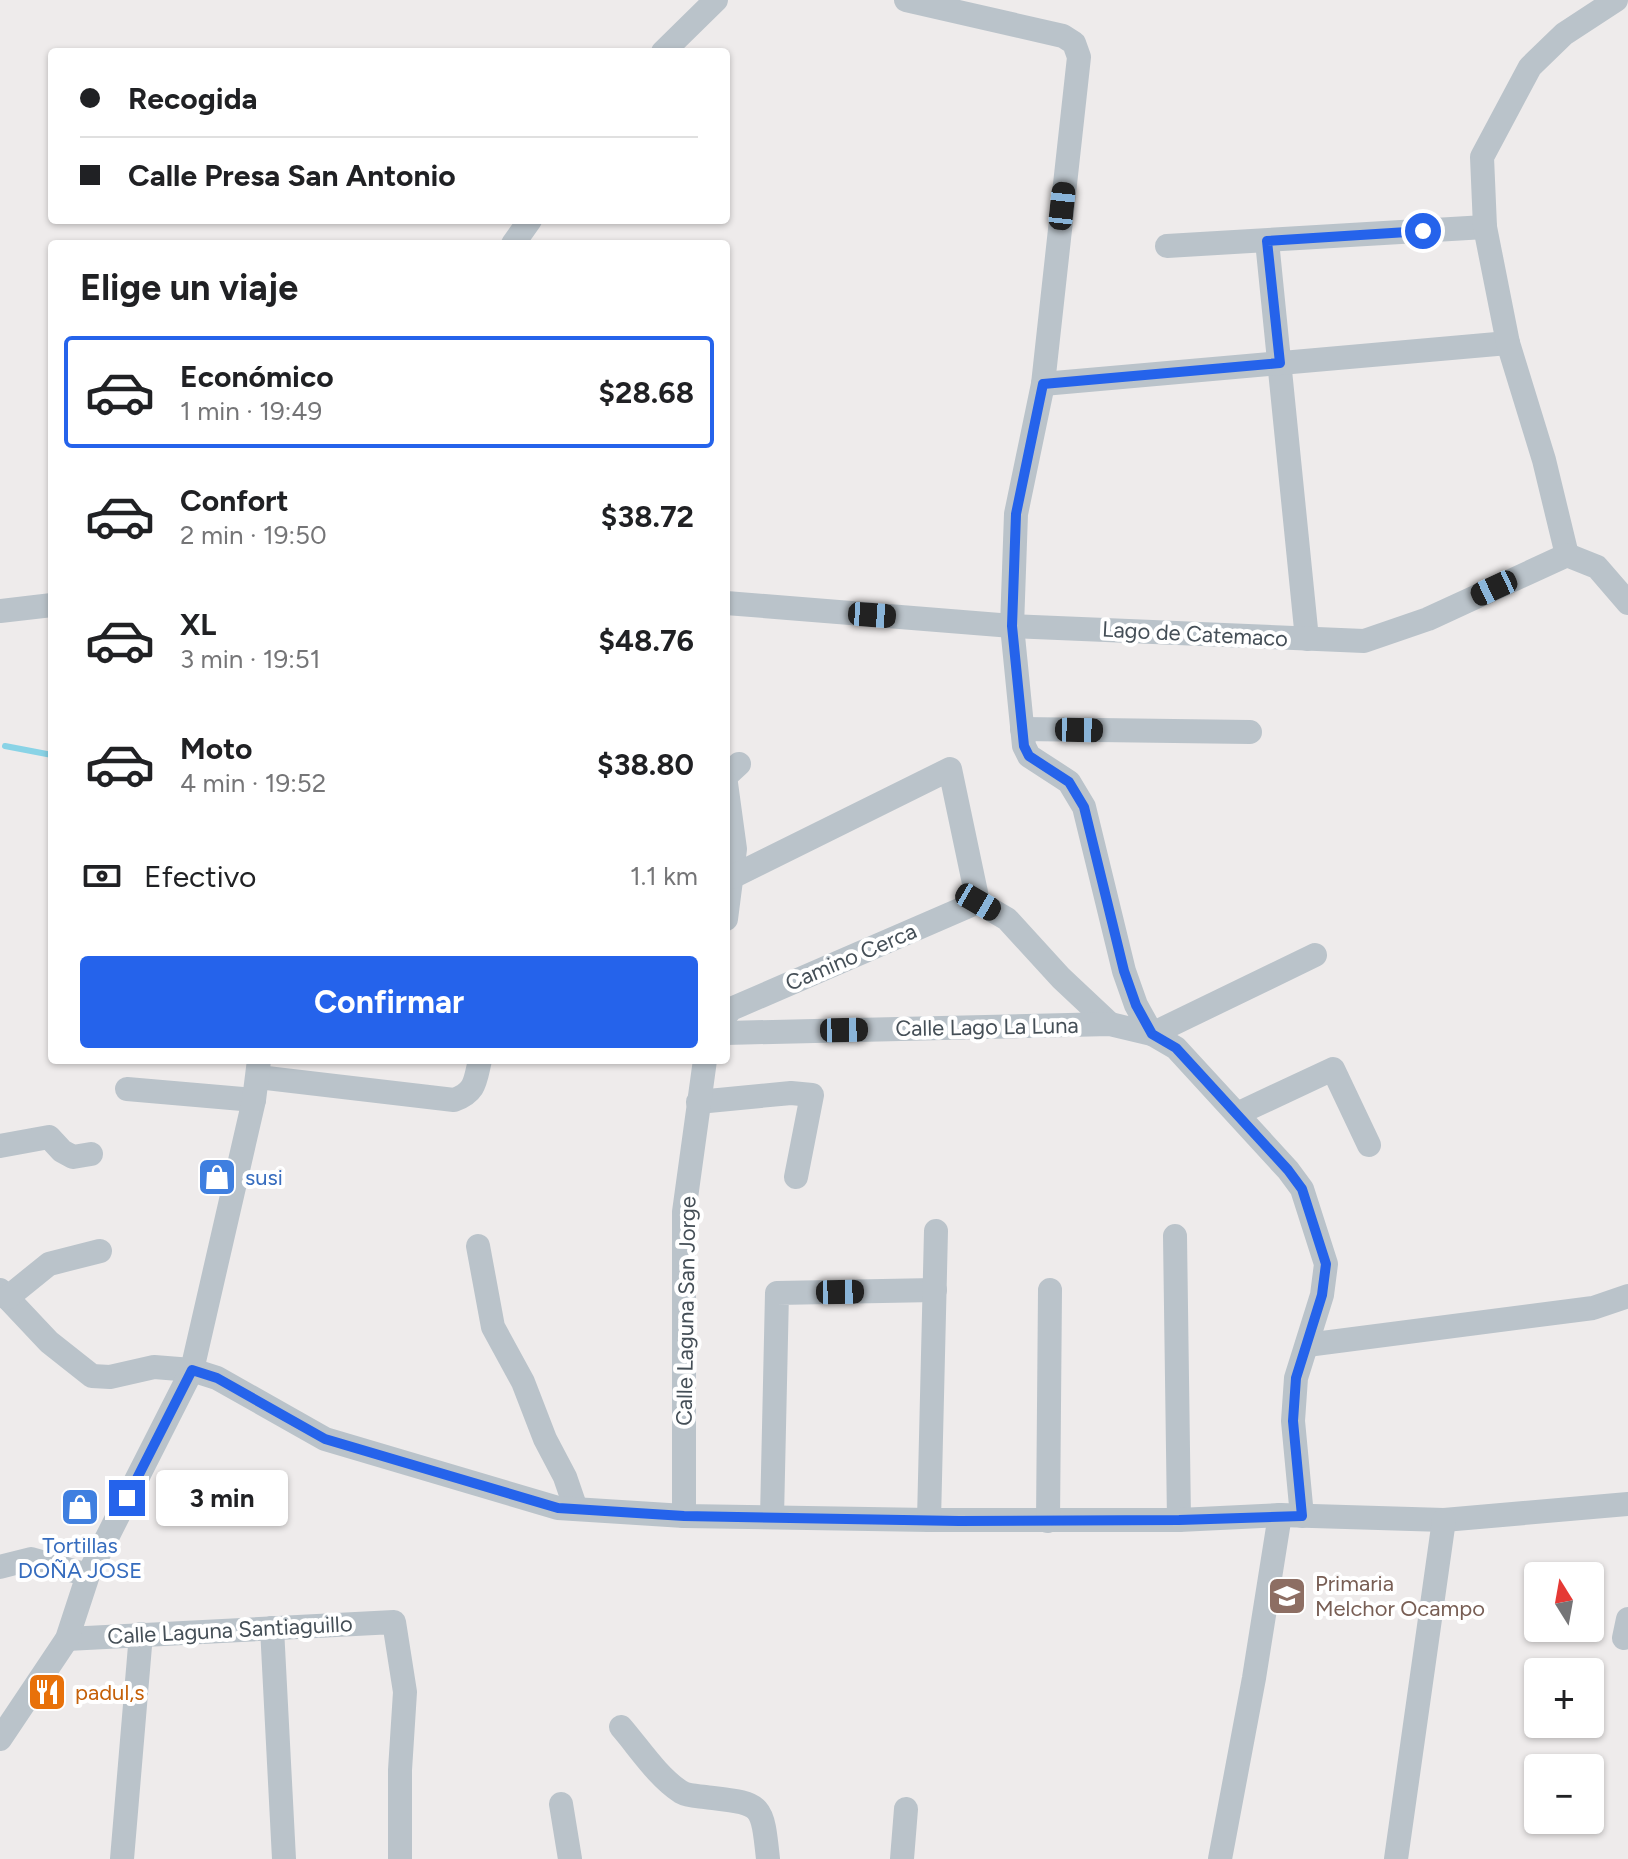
<!DOCTYPE html>
<html lang="es">
<meta charset="utf-8">
<style>
:root{--surface:#fff;--page:#f6f6f6;--text:#202124;--muted:#757577;--line:#e0e0e0;--accent:#2563eb}
body{margin:0;font-family:Figtree,sans-serif;background:var(--page);color:var(--text);height:100vh;display:flex;flex-direction:column;font-size:30px;white-space:nowrap}
*{box-sizing:border-box;margin:0}
p{font-size:26px;color:var(--muted)}
.icon{flex:none;width:44px;height:44px;fill:none;stroke:currentColor;stroke-width:2;stroke-linecap:round;stroke-linejoin:round}
.map{position:relative;flex:1;overflow:hidden}
.drawer{position:absolute;left:48px;top:240px;width:682px;height:824px;display:flex;flex-direction:column;background:var(--surface);border-radius:8px;box-shadow:0 2px 6px #0004}
.drawer>*{flex:none}
.hud{position:absolute;left:48px;top:48px;width:682px;height:176px;border-radius:8px;box-shadow:0 2px 6px #0004;display:grid;align-content:center;height:176px;padding:0 32px;background:var(--surface)}
.needle{width:52px;rotate:349deg}
.controls{position:absolute;left:1524px;top:1562px;display:grid;gap:16px}
.controls a{display:grid;place-items:center;width:80px;height:80px;border-radius:8px;background:var(--surface);box-shadow:0 2px 6px #0004;font-size:40px}
.end{position:absolute;width:36px;height:36px;margin:-18px;border:10px solid #2563eb;background:#fff;box-shadow:0 0 0 4px #fff}
.from{border-radius:50%}
.bubble{position:absolute;height:56px;border-radius:8px;background:var(--surface);box-shadow:0 2px 6px #0004;font-size:26px;font-weight:700;line-height:56px;text-align:center}
.car{position:absolute;width:24px;height:48px;margin:-24px -12px;border-radius:10px;box-shadow:0 0 6px 2px #0007;background:linear-gradient(#222 24%,#8ab4d8 0 40%,#222 0 76%,#8ab4d8 0 86%,#222 0)}
.hud b{display:flex;align-items:center;gap:28px;height:76px;font-size:30px}
.hud b+b{border-top:2px solid var(--line)}
.hud i{width:20px;height:20px;background:var(--text)}
ul{padding:0;list-style:none}
li{display:flex;align-items:center;gap:24px;height:112px;margin:0 16px 12px;padding:0 16px;border:4px solid transparent;border-radius:8px}
li div{flex:1}
li b{display:block;font-size:30px}
li em{font-style:normal;font-weight:700}
li.current{border-color:var(--accent)}
li>.icon{width:72px;height:72px;stroke-width:1.5}
h2{padding:0 32px;font-size:36px;line-height:96px}
.pay{display:flex;align-items:center;gap:20px;height:88px;padding:0 32px;font-size:30px}
.pay p{margin-inline-start:auto}
.primary-button{display:flex;gap:16px;margin-top:auto;padding:16px 32px}
.primary-button a{flex:1;height:92px;border-radius:8px;background:var(--accent);color:#fff;font-size:32px;font-weight:700;line-height:92px;text-align:center}
.map>svg:first-child{display:block}
.lines{fill:none;stroke-linecap:round;stroke-linejoin:round}
.stream{stroke:#89d3e6;stroke-width:6}
.minor{stroke:#bac3ca;stroke-width:24}
.route{stroke:#2563eb;stroke-width:10}
.labels{text-anchor:middle;dominant-baseline:central;stroke-width:8;stroke-linejoin:round;paint-order:stroke}
.street-label{font-size:22px;fill:#454f57;stroke:#fff}
.shop-label{font-size:22px;fill:#366cbe;stroke:#fff;text-anchor:start}
.education-label{font-size:22px;fill:#785e54;stroke:#fff;text-anchor:start}
.food-label{font-size:22px;fill:#c56008;stroke:#fff;text-anchor:start}
</style>
<div class="map">
<svg width="1628" height="1859" viewBox="0 0 1628 1859">
<rect width="100%" height="100%" fill="#eeebeb"/>
<g class="lines">
<!-- stream -->
<polyline class="stream" points="5,746 52,755"/>
<!-- minor -->
<g class="minor">
<polyline points="906,0 1063,36 1074,43 1079,57 1043,384 1016,514 1012,626 1024,746 1029,756 1069,782 1084,807 1124,971 1136,1005 1152,1034 1176,1048 1288,1170 1302,1189 1326,1264 1322,1295 1296,1378 1293,1421 1302,1516"/>
<polyline points="663,52 716,0"/>
<polyline points="1267,241 1307,639"/>
<polyline points="513,244 530,220"/>
<polyline points="1167,246 1485,227"/>
<polyline points="1043,384 1508,343"/>
<polyline points="1567,555 1544,460 1508,343 1485,227 1482,157 1530,67 1564,34 1616,0"/>
<polyline points="726,603 1012,626 1364,641 1428,619 1567,555 1597,567 1628,603"/>
<polyline points="0,611 52,605"/>
<polyline points="1022,729 1250,732"/>
<polyline points="726,776 739,764"/>
<polyline points="726,783 735,849 726,919"/>
<polyline points="732,877 950,769 978,902 1007,919 1061,978 1110,1024"/>
<polyline points="726,1015 731,1009 978,902"/>
<polyline points="726,1033 1110,1024 1152,1034 1315,955"/>
<path d="M258,1077L454,1100C476,1092 475,1081 480,1060"/>
<polyline points="127,1089 254,1100"/>
<polyline points="698,1102 791,1093 812,1095 796,1177"/>
<polyline points="1239,1113 1333,1069 1369,1145"/>
<polyline points="0,1146 49,1137 62,1151 73,1157 91,1154"/>
<polyline points="1175,1236 1179,1520"/>
<polyline points="478,1246 493,1327 523,1382 545,1439 565,1477 576,1509"/>
<polyline points="0,1290 49,1342 92,1376 110,1377 154,1367 192,1370 217,1378 325,1439 558,1508 684,1516 929,1520 1179,1520 1280,1515 1444,1520 1628,1504"/>
<polyline points="7,1298 49,1264 100,1251"/>
<polyline points="1307,1345 1593,1308 1628,1296"/>
<polyline points="684,1516 684,1212 705,1060"/>
<polyline points="772,1517 777,1293 935,1290"/>
<polyline points="929,1520 936,1231"/>
<polyline points="1048,1521 1050,1290"/>
<polyline points="0,1567 31,1559 88,1575"/>
<polyline points="272,1628 284,1859"/>
<polyline points="1624,1638 1628,1619"/>
<polyline points="67,1639 394,1622 405,1692 400,1770 400,1859"/>
<path d="M621,1727C640,1749 657,1776 681,1792C688,1796 697,1796 705,1797C762,1804 762,1801 768,1859"/>
<polyline points="0,1739 67,1639 88,1575 192,1370 254,1100 259,1060"/>
<polyline points="561,1804 570,1859"/>
<polyline points="122,1859 141,1634"/>
<polyline points="902,1859 906,1809"/>
<polyline points="1220,1859 1254,1678 1280,1515"/>
<polyline points="1396,1859 1444,1520"/>
</g>
</g>
<g class="lines">
<!-- route -->
<polyline class="route" points="127,1498 192,1370 217,1378 325,1439 558,1508 684,1516 959,1521 1179,1520 1302,1516 1293,1421 1296,1378 1322,1295 1326,1264 1302,1189 1288,1170 1176,1048 1152,1034 1136,1005 1124,971 1084,807 1069,782 1029,756 1024,746 1012,626 1016,514 1043,384 1280,363 1267,241 1423,231"/>
</g>
<!-- icons -->
<defs>
<symbol id="shop-square" viewBox="-11 -11 22 22"><rect x="-9" y="-9" width="18" height="18" rx="4" fill="#3f7fe0" stroke="#fff"/><path d="M-5-2.5h2.3a2.7 3.5 0 0 1 5.4 0H5L5.5 6h-11ZM-1.5-2.5h3a1.5 2.3 0 0 0-3 0Z" fill="#fff"/></symbol>
<symbol id="school-square" viewBox="-11 -11 22 22"><rect x="-9" y="-9" width="18" height="18" rx="4" fill="#8d6e63" stroke="#fff"/><path d="M0-5L7-2L0 1L-7-2ZM-4 1L0 2.5L4 1V4Q0 6-4 4Z" fill="#fff"/></symbol>
<symbol id="restaurant-square" viewBox="-11 -11 22 22"><rect x="-9" y="-9" width="18" height="18" rx="4" fill="#e8710a" stroke="#fff"/><path d="M-5-6h1v4h1v-4h1v4h1v-4h1v5L-1.5 .5V6h-2V.5L-5-1ZM5-6V6H3V1.5H1.5Q1.5-4 5-6Z" fill="#fff"/></symbol>
</defs>
<g fill-rule="evenodd">
<use href="#shop-square" x="195" y="1155" width="44" height="44"/>
<use href="#shop-square" x="58" y="1485" width="44" height="44"/>
<use href="#school-square" x="1265" y="1574" width="44" height="44"/>
<use href="#restaurant-square" x="25" y="1670" width="44" height="44"/>
</g>
<g class="labels">
<!-- street labels -->
<g class="street-label">
<text transform="translate(1195 634) rotate(3)">Lago de Catemaco</text>
<text transform="translate(851 957) rotate(-23)">Camino Cerca</text>
<text transform="translate(987 1027) rotate(-1)">Calle Lago La Luna</text>
<text transform="translate(686 1311) rotate(-89)">Calle Laguna San Jorge</text>
<text transform="translate(230 1630) rotate(-3)">Calle Laguna Santiaguillo</text>
</g>
<!-- shop labels -->
<g class="shop-label">
<text x="245" y="1177">susi</text>
<text x="80" y="1545" text-anchor="middle">Tortillas<tspan x="80" dy="25">DOÑA JOSE</tspan></text>
</g>
<!-- education labels -->
<g class="education-label">
<text x="1315" y="1583">Primaria<tspan x="1315" dy="25">Melchor Ocampo</tspan></text>
</g>
<!-- food labels -->
<g class="food-label">
<text x="75" y="1692">padul,s</text>
</g>
</g>
</svg>
<div class="controls">
<a><svg class="needle" viewBox="-14 -14 28 28"><path d="M0-13l5 13h-10z" fill="#e53935"/><path d="M0 13l5-13h-10z" fill="#757577"/></svg></a>
<a>+</a>
<a>−</a>
</div>
<i class="end from" style="left:1423px;top:231px"></i>
<i class="end" style="left:127px;top:1498px"></i>
<div class="bubble" style="left:156px;top:1470px;width:132px">3 min</div>
<i class="car" style="left:1062px;top:206px;rotate:6deg"></i>
<i class="car" style="left:1494px;top:588px;rotate:245deg"></i>
<i class="car" style="left:872px;top:615px;rotate:94deg"></i>
<i class="car" style="left:1079px;top:730px;rotate:91deg"></i>
<i class="car" style="left:978px;top:902px;rotate:120deg"></i>
<i class="car" style="left:844px;top:1030px;rotate:89deg"></i>
<i class="car" style="left:840px;top:1292px;rotate:89deg"></i>
<div class="hud">
<b><i class="from"></i>Recogida</b>
<b><i></i>Calle Presa San Antonio</b>
</div>
<section class="drawer">
<h2>Elige un viaje</h2>
<ul>
<li class="current"><svg class="icon" aria-label="car" viewBox="0 0 24 24"><path d="M5 17H2v-5l4-1 3-4h7l3 4 3 1v5h-3M9 17h6M6 11h13"/><circle cx="7" cy="17" r="2"/><circle cx="17" cy="17" r="2"/></svg><div><b>Económico</b><p>1 min · 19:49</p></div><em>$28.68</em></li>
<li><svg class="icon" aria-label="car" viewBox="0 0 24 24"><path d="M5 17H2v-5l4-1 3-4h7l3 4 3 1v5h-3M9 17h6M6 11h13"/><circle cx="7" cy="17" r="2"/><circle cx="17" cy="17" r="2"/></svg><div><b>Confort</b><p>2 min · 19:50</p></div><em>$38.72</em></li>
<li><svg class="icon" aria-label="car" viewBox="0 0 24 24"><path d="M5 17H2v-5l4-1 3-4h7l3 4 3 1v5h-3M9 17h6M6 11h13"/><circle cx="7" cy="17" r="2"/><circle cx="17" cy="17" r="2"/></svg><div><b>XL</b><p>3 min · 19:51</p></div><em>$48.76</em></li>
<li><svg class="icon" aria-label="car" viewBox="0 0 24 24"><path d="M5 17H2v-5l4-1 3-4h7l3 4 3 1v5h-3M9 17h6M6 11h13"/><circle cx="7" cy="17" r="2"/><circle cx="17" cy="17" r="2"/></svg><div><b>Moto</b><p>4 min · 19:52</p></div><em>$38.80</em></li>
</ul>
<div class="pay"><svg class="icon" aria-label="cash" viewBox="0 0 24 24"><path d="M3 7h18v10H3z"/><circle cx="12" cy="12" r="2"/></svg>Efectivo<p>1.1 km</p></div>
<div class="primary-button"><a>Confirmar</a></div>
</section>
</div>
